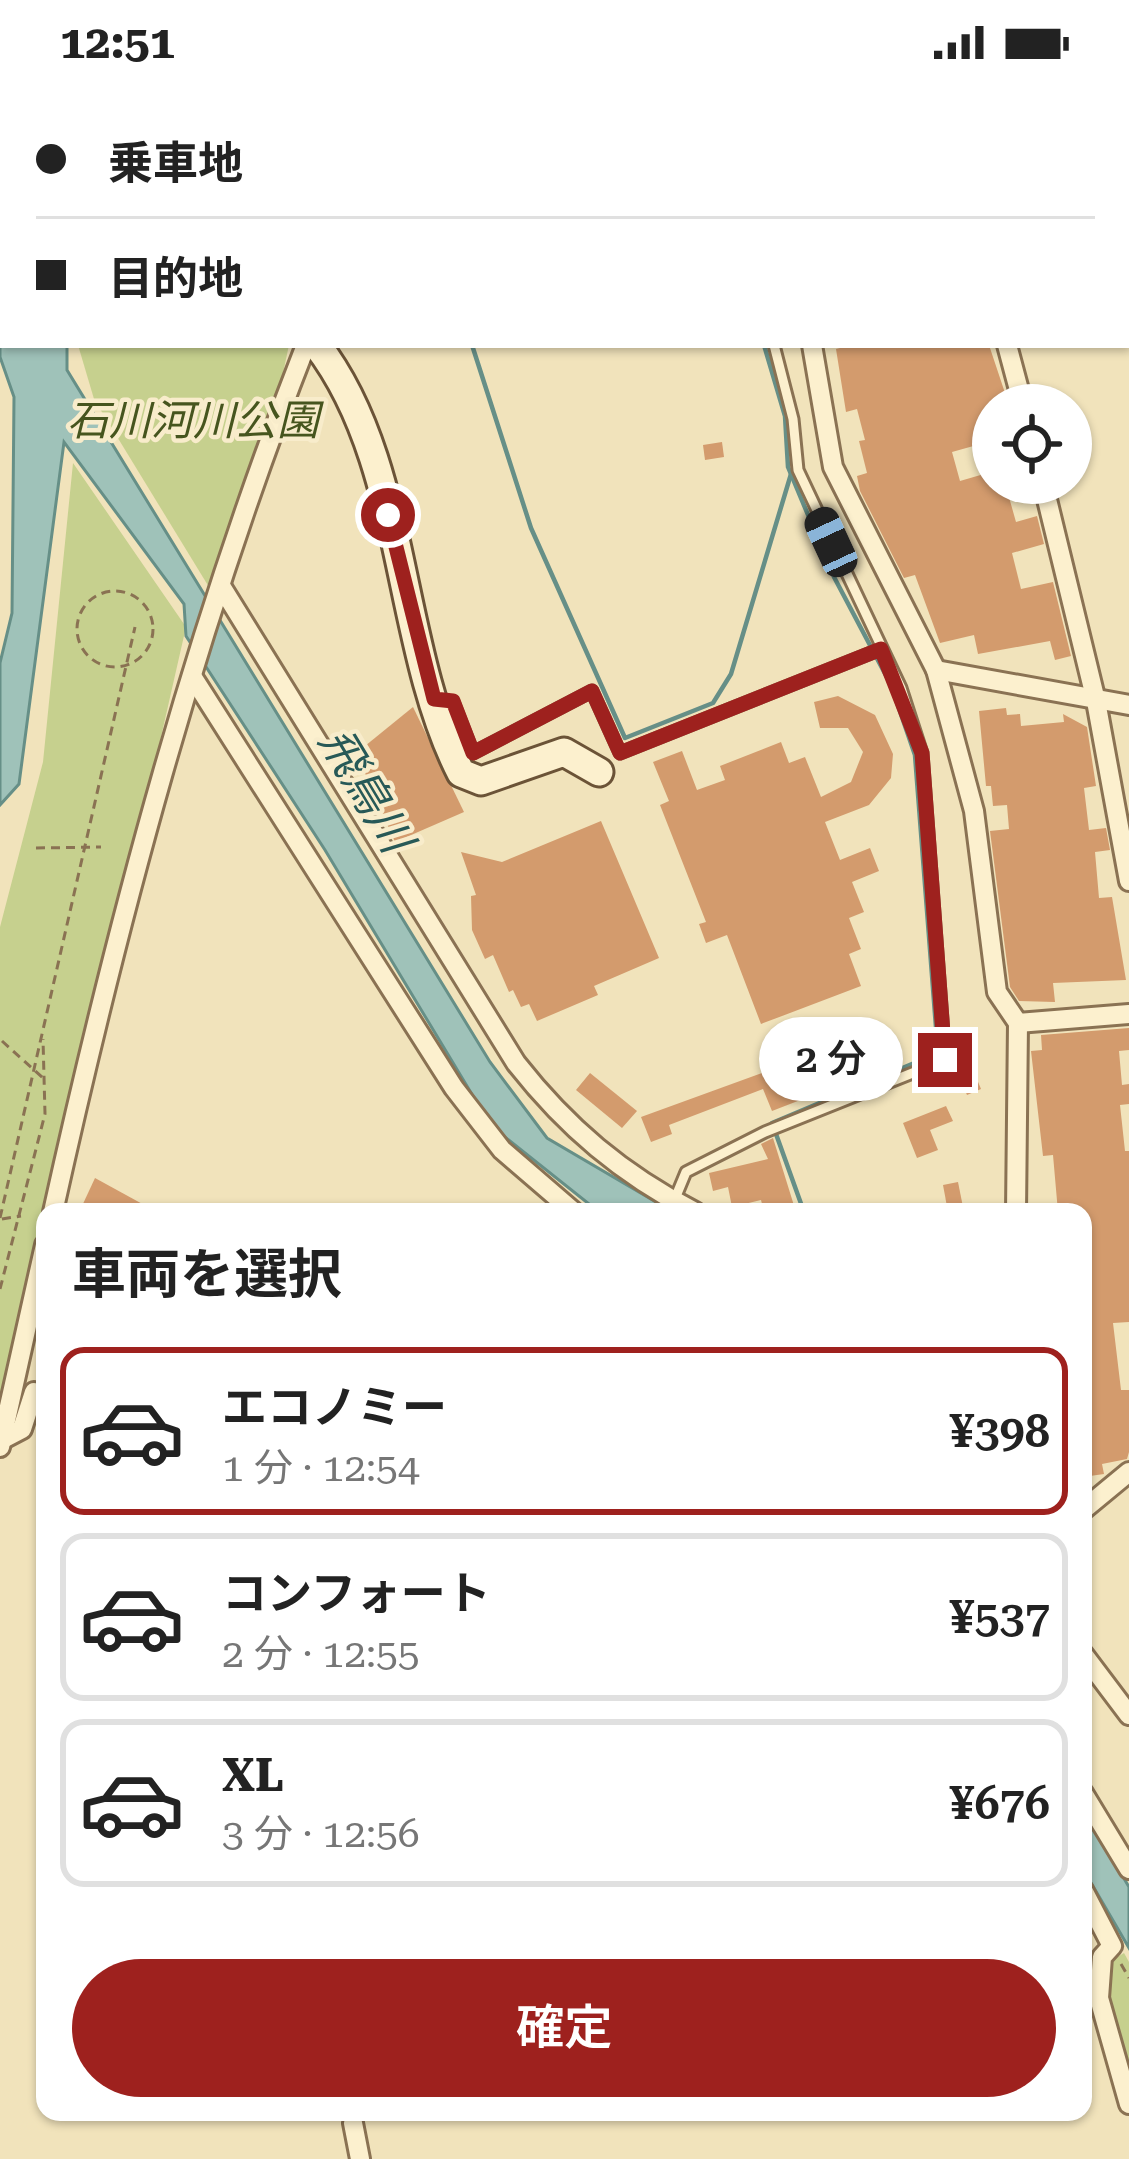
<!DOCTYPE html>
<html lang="ja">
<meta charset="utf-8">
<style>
:root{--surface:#fff;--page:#f6f6f6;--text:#222;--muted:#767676;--line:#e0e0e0;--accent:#9e211e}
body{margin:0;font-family:"Roboto Serif","Noto Sans JP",serif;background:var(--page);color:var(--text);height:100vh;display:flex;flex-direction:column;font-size:45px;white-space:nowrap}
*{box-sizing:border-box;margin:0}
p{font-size:39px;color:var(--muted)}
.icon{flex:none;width:66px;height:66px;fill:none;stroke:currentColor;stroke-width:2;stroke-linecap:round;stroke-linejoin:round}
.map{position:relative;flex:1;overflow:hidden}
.sheet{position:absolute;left:36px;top:1119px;width:1056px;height:918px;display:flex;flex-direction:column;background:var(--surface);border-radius:24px;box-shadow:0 3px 9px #0004}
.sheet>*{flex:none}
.banner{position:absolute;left:0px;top:0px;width:1131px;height:264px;box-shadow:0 3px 9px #0004;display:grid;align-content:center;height:264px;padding:0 36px;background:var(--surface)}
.fabs{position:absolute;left:972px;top:300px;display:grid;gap:24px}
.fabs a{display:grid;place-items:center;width:120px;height:120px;border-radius:50%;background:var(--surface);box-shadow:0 3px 9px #0004;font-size:60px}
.end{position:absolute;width:54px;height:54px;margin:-27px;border:15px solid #9e211e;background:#fff;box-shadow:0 0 0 6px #fff}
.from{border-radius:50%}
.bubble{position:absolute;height:84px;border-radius:42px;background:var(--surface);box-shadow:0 3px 9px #0004;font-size:39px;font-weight:600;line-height:84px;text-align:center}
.car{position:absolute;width:36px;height:72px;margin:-36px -18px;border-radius:15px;box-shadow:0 0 9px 3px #0007;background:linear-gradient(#222 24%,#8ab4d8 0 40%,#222 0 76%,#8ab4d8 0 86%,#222 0)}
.banner b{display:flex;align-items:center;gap:42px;height:114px;font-size:45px}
.banner b+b{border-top:3px solid var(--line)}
.banner i{width:30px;height:30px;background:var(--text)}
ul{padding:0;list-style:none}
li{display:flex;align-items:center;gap:36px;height:168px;margin:0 24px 18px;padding:0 12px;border:6px solid var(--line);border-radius:24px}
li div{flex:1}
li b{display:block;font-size:45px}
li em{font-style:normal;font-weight:600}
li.active{border-color:var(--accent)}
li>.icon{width:108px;height:108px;stroke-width:1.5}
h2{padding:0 36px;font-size:54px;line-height:144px}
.button{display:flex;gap:24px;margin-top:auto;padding:24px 36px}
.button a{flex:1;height:138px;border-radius:72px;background:var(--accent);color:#fff;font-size:48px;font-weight:600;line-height:138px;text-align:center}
.status{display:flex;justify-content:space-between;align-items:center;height:84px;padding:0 60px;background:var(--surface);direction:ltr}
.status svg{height:33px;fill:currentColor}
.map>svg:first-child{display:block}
.green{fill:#c6d08e}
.water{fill:#9fc2b9;stroke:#668f87;stroke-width:3}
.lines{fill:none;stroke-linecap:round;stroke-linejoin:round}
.stream{stroke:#668f87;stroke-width:4.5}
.building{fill:#d39b6d;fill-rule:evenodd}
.lane-casing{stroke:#8a7253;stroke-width:15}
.street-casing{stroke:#8a7253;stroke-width:24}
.secondary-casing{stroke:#6b5337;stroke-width:33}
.path{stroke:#8a7253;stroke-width:3;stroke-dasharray:9 6;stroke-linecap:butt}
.lane{stroke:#fcf0ce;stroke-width:9}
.street{stroke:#fcf0ce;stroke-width:18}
.secondary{stroke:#fcf0ce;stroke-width:27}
.route{stroke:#9e211e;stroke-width:15}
.labels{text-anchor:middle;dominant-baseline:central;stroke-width:9;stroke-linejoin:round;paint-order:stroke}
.park-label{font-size:42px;font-style:italic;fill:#46551e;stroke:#f8eccb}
.water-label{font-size:45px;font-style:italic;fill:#275957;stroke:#f8eccb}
</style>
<div class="status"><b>12:51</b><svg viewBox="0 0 49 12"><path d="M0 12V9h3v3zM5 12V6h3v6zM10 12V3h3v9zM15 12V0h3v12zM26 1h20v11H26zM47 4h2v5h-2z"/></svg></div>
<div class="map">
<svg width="1129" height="2075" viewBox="0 0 1129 2075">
<rect width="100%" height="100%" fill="#f1e3bb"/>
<!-- green -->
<g class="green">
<polygon points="78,261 289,261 279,308 212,508 94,315"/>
<polygon points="73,379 186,543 53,1128 45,1128 45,1165 0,1365 0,843 43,678"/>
<polygon points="1124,1869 1129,1878 1129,1991 1107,1907 1106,1880"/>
</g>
<!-- water -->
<g class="water">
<polygon points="0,0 41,3 3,3 3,261 67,261 67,286 490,978 547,1054 673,1128 599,1128 491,1042 325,766 186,552 184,520 64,358 19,700 0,721 0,579 12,529 14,313 0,273"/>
<polygon points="1083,1725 1129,1803 1129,1864 1083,1785"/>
</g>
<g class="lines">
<!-- stream -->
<g class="stream">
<polyline points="372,0 374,3"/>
<polyline points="668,0 669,3"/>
<polyline points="472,261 531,444 625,654 713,619 731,590 791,390"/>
<polyline points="764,261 785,332 788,383 834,493 891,601 915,671 938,969 772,1039"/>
<polyline points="776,1050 804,1128"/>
</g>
</g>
<!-- building -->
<g class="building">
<path d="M852,261H989L1009,321H993V399H1005L1016,438L1037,432L1044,460L1012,469L1021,505L1053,498L1071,572L1055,576L1050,557L978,570L974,551L940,559L915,491L904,494L860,407L857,392L867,389L859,357L865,356L857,325L846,328L836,265ZM977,361L984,390L960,397L952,368Z"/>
<polygon points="722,358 724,373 705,376 703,361"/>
<polygon points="838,612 875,631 893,670 891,694 869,721 825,738 840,776 870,764 879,787 852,798 864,828 849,834 861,865 849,870 861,902 761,940 727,851 706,859 699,840 706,838 660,721 669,717 653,678 682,667 697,706 725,696 720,682 781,658 789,679 805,673 821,713 851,698 863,668 848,644 820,644 814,618"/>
<polygon points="413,623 464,728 395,758 364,687 365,662"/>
<polygon points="1006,624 1007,631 1020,630 1021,642 1064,638 1063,630 1087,643 1096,702 1084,704 1089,746 1106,744 1110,766 1095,768 1099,814 1112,813 1126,896 1053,899 1055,918 1019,917 1010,903 990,747 1009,745 1007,721 993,722 991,702 986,702 979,627"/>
<polygon points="601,737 659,874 594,902 598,911 537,937 529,920 521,923 513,906 509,908 493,871 485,875 472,846 471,812 476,811 461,768 502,778"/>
<polygon points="1129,944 1129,966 1119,967 1122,1001 1129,1000 1129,1020 1120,1021 1125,1067 1129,1067 1129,1238 1113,1239 1121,1306 1129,1306 1129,1368 1127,1375 1102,1380 1104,1390 1083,1393 1083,1128 1058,1128 1053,1071 1043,1072 1031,967 1042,966 1041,951"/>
<polygon points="875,948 888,982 772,1027 763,1005 669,1041 672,1050 651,1058 641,1033"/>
<polygon points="971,981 981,1005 967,1011 957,987"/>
<polygon points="590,989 637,1027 622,1044 576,1006"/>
<polygon points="946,1022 953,1037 930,1046 938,1066 917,1074 903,1039"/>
<polygon points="773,1054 796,1128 764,1128 761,1116 732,1123 728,1103 713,1107 709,1089 768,1075 761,1060"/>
<polygon points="95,1094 157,1128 92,1128 82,1122"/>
<polygon points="958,1098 964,1128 948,1128 943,1101"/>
</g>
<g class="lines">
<defs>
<g id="lane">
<polyline points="675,0 677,3"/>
<polyline points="439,616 453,618 473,669 592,607 620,669 881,565"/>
<polyline points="674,1117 686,1088 765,1048 945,976 922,669 901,604 798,386 793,335 774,261"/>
</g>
<g id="street">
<polyline points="236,0 236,3"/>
<polyline points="1128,167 1129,167"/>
<polyline points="1128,246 1129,250"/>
<polyline points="812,261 833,383 936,586 974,727 997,908 1018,939 1016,1128"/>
<polyline points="1007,261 1023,321"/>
<polyline points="1043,399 1096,617 1129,797"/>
<path d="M221,502L516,979C567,1044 622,1090 695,1128"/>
<polyline points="936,586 1129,621"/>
<polyline points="192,592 454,1004 502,1066 574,1128"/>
<polyline points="1018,939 1129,930"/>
<path d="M53,1128C118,835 196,541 306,261"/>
<polyline points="1,1356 22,1345 34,1308 45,1310"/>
<polyline points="0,1363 45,1161"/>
<polyline points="1083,1426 1129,1388"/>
<polyline points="1083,1570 1129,1631"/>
<polyline points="1083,1709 1129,1785"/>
<polyline points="1083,1806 1112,1862 1102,1873 1099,1914 1129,2020"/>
<polyline points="353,2039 360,2075"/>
</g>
<g id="secondary">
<polyline points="1009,3 1010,0"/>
<path d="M317,261C408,379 395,559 461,689L481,697L564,668L599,688"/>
</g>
</defs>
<!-- lane casing -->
<use href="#lane" class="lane-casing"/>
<!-- street casing -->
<use href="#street" class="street-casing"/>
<!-- secondary casing -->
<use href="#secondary" class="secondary-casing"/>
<!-- path -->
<g class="path">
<circle cx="115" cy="545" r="38"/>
<polyline points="36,764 101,763"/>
<polyline points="2,957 43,994"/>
<polyline points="0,1134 135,543"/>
<polyline points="2,1135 21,1132"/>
<polyline points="0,1205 45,1030 43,955"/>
<polyline points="1121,1880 1129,1894"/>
<polyline points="372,2033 400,2028"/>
</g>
<!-- lane -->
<use href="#lane" class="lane"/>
<!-- street -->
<use href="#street" class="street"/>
<!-- secondary -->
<use href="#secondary" class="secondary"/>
</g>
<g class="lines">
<!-- route -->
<polyline class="route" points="388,431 434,615 453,617 473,669 592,607 620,669 881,565 922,669 945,976"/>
</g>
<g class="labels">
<!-- park labels -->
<g class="park-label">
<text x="193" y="336">石川河川公園</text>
</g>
<!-- water labels -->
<g class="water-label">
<text transform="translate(366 706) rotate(59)">飛鳥川</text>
</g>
</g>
</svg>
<div class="fabs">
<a><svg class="icon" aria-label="locate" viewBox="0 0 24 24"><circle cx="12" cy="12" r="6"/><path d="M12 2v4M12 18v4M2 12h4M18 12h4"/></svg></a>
</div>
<i class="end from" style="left:388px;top:431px"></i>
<i class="end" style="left:945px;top:976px"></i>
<div class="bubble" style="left:759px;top:933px;width:144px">2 分</div>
<i class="car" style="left:831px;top:458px;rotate:335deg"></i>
<div class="banner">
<b><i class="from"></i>乗車地</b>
<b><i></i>目的地</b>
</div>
<section class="sheet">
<h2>車両を選択</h2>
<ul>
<li class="active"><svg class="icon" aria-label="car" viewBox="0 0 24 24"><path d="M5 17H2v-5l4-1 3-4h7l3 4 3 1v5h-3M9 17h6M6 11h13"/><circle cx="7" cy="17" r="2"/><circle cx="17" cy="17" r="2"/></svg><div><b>エコノミー</b><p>1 分 · 12:54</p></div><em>¥398</em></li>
<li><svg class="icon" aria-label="car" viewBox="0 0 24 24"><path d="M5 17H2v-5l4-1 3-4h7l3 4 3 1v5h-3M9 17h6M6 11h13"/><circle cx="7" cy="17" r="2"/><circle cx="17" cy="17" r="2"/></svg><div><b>コンフォート</b><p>2 分 · 12:55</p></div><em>¥537</em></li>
<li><svg class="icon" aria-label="car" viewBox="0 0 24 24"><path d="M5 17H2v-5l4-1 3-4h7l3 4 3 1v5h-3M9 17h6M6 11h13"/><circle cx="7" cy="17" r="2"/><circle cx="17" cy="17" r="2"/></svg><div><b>XL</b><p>3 分 · 12:56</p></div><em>¥676</em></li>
</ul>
<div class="button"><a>確定</a></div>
</section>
</div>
